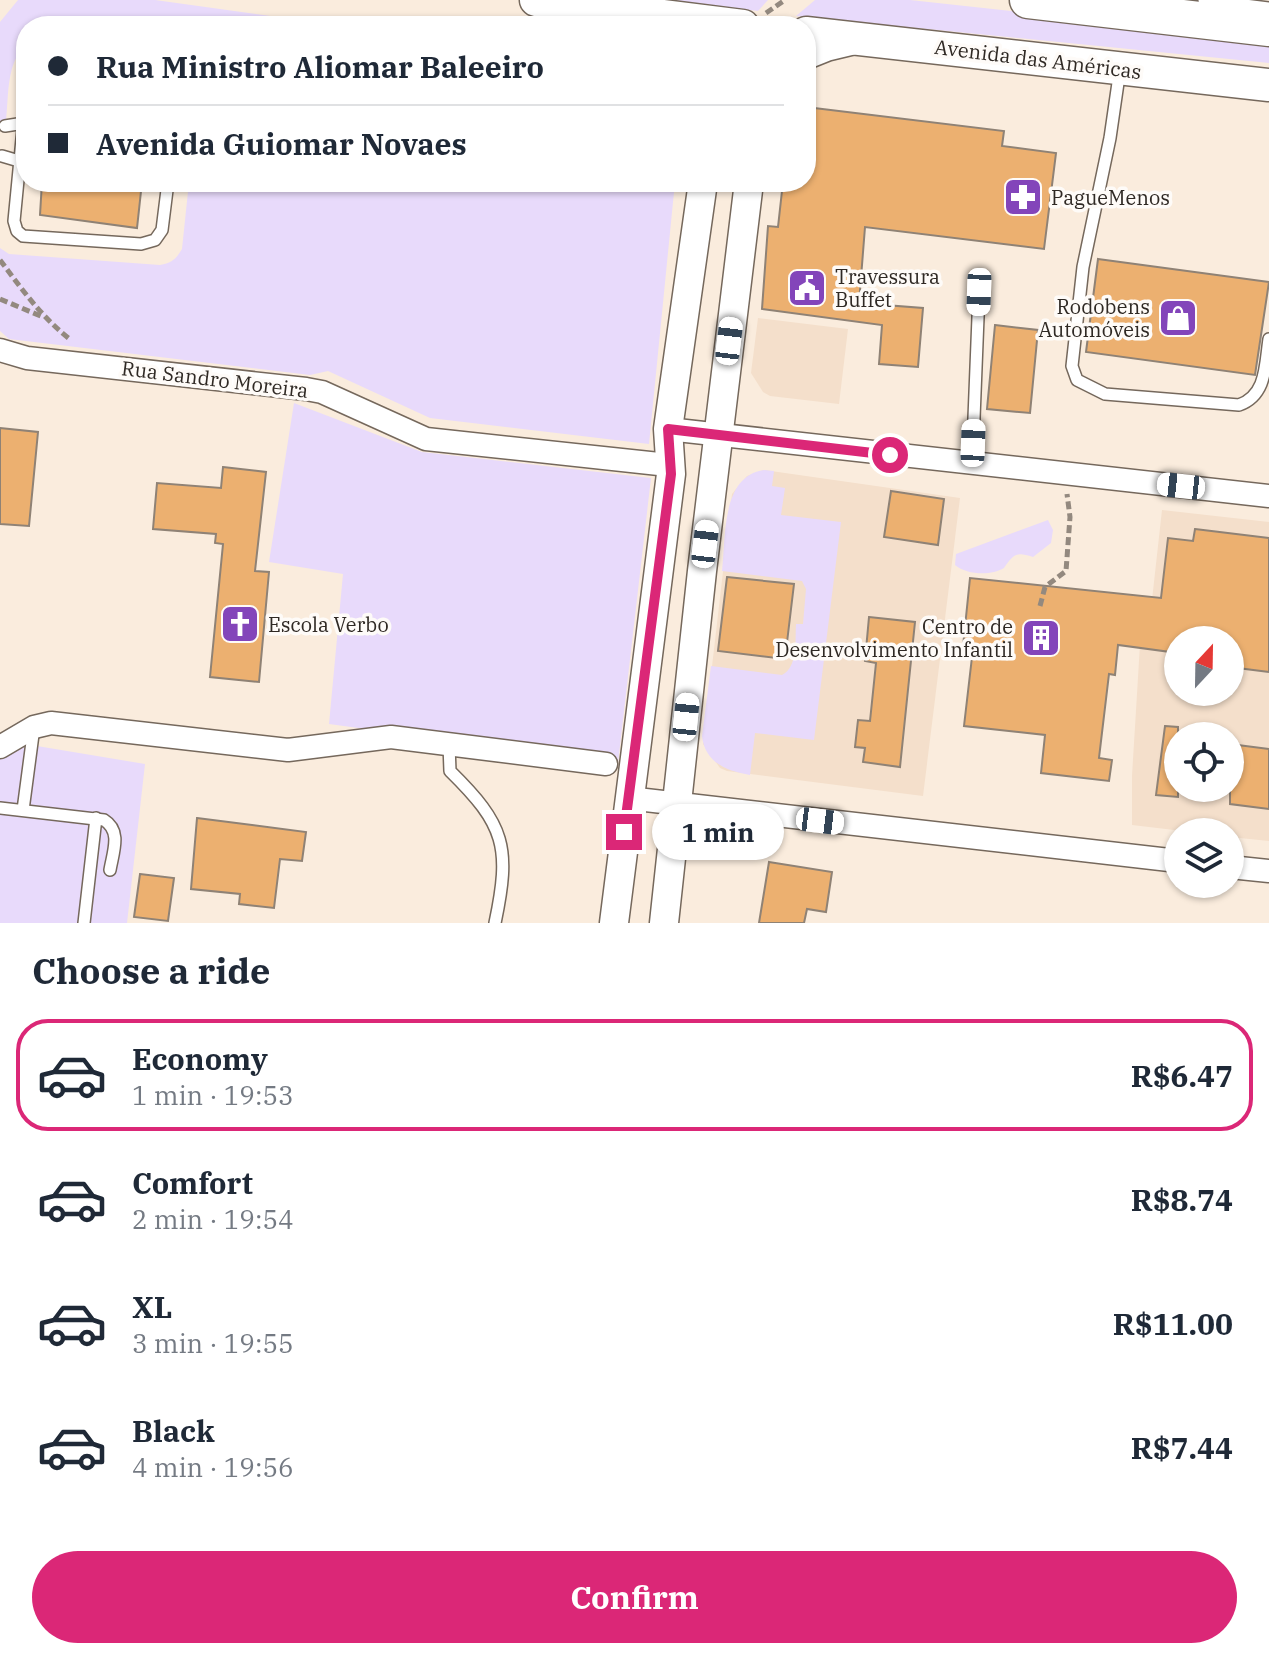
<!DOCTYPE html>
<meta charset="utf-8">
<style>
:root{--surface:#fff;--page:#f6f6f7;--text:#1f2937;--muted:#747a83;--line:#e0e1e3;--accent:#db2777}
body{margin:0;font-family:"IBM Plex Serif",serif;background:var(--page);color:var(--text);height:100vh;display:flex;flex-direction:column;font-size:30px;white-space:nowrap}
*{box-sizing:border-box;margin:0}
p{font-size:26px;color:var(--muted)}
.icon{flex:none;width:44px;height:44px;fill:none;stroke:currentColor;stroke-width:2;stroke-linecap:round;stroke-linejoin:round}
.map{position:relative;height:923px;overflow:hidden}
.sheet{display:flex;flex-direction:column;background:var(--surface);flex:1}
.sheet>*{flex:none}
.guide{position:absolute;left:16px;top:16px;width:800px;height:176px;border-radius:32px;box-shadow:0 2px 6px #0004;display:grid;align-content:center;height:176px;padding:0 32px;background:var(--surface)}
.needle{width:52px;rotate:22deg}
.controls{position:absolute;left:1164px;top:626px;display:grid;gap:16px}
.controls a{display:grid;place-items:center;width:80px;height:80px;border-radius:50%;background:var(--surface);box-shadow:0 2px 6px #0004;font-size:40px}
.end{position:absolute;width:36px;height:36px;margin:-18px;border:10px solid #db2777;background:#fff;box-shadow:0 0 0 4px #fff}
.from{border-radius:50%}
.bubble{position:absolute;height:56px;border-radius:28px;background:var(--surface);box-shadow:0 2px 6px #0004;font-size:26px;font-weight:800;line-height:56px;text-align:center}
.car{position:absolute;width:24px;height:48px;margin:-24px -12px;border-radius:10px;box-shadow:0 0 6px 2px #0007;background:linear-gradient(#fff 24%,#345 0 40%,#fff 0 76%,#345 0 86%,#fff 0)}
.guide b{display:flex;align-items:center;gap:28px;height:76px;font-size:30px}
.guide b+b{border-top:2px solid var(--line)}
.guide i{width:20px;height:20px;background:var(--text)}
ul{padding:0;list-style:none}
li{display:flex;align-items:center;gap:24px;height:112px;margin:0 16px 12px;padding:0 16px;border:4px solid transparent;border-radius:32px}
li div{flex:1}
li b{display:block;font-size:30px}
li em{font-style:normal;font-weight:800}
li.on{border-color:var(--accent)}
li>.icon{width:72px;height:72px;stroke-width:1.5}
h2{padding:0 32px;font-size:36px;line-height:96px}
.cta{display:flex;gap:16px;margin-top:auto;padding:16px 32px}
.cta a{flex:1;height:92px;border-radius:48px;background:var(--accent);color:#fff;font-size:32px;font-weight:800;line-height:92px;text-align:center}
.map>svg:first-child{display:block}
.built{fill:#f4dfcb;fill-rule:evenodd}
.green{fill:#e8dafb}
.building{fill:#ecb070;stroke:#8f8275;stroke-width:2}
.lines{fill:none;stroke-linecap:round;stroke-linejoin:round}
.service-casing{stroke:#75685c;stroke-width:14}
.minor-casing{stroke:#75685c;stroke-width:25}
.tertiary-casing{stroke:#75685c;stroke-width:31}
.secondary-casing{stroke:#75685c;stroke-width:35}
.trunk-casing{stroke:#75685c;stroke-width:39}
.path{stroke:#93897f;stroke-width:5;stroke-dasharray:8 4;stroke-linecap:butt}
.service{stroke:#fff;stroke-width:11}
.minor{stroke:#fff;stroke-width:22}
.tertiary{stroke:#fff;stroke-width:28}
.secondary{stroke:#fff;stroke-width:32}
.trunk{stroke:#fff;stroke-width:36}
.route{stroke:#db2777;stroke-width:10}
.labels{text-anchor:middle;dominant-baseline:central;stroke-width:7;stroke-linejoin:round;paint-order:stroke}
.street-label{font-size:20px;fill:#2f2924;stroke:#fefbf8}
.poi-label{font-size:20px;fill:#2f2924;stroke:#fefbf8;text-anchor:start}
</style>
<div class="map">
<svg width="1269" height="923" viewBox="0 0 1269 923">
<rect width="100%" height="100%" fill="#faecdd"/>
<!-- built -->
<g class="built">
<polygon points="758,318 848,329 839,404 770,396 763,392 751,373"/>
<polygon points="764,470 960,498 923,796 727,771 720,768 703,744 732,494 747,476"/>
<path d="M1162,510L1269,522V841L1230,837V832H1191L1132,825V776L1141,628L1149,627ZM1178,640H1230V692H1178ZM1178,736H1230V788H1178Z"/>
</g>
<!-- green -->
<g class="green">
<path d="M18,0H155L343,26H26V45C6,63 9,95 6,121H0V22Z"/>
<polygon points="672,0 768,0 758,11"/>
<polygon points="815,0 910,0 1269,39 1269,63 796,16"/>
<path d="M189,182H675L649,444L430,418L328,371L310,375L9,339L0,331V248L9,254L160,265C172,263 176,259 182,249Z"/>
<polygon points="294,403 422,452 651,478 618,763 329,724 343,574 269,562"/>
<path d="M764,470L774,471L772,486L785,488L781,515L841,522L814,740L755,733L750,775C727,771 705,763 702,736L711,666L782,675C798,667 795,641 796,624H803L806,589L802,581L722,571C726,537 721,476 764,470Z"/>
<path d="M1048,520L1053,530L1051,543L1033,557C1017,552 1014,553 1004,568C991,576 967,575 955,565L956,554Z"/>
<polygon points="25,744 145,764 127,923 0,923 0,759"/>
</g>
<!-- building -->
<g class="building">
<polygon points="806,107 1004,131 1002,146 1056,153 1044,249 865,227 859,303 923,308 918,367 879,364 882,325 762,309 768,226 778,227 783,182 806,182"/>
<polygon points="42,182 142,182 137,228 40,215"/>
<polygon points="1098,259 1269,282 1255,375 1086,352"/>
<polygon points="995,325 1038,330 1030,413 987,409"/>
<polygon points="0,428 38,432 29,526 0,524"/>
<polygon points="223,467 266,472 255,571 269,572 259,682 210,677 223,544 215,543 216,534 153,529 157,483 221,488"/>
<polygon points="891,491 944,499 938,545 884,537"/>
<polygon points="1195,529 1269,538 1269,672 1230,667 1230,640 1178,640 1178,653 1118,645 1115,675 1109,674 1099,758 1112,760 1109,781 1041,773 1045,735 964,726 972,657 962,656 970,578 1161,598 1168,538 1193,541"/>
<polygon points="727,577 794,584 785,659 718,651"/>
<polygon points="869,617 915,622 900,767 863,762 865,748 855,747 858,720 870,721 876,663 865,661"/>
<polygon points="1165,726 1178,727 1178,797 1156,795"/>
<polygon points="1230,744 1269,749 1269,809 1230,804"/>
<polygon points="197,818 306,832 302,861 280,859 274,908 239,904 240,894 191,889"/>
<polygon points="769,862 832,872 826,912 807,909 804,923 759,923"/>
<polygon points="140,874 174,878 168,921 134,917"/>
</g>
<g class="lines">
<defs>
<g id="service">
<polyline points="1204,0 1269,8"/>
<path d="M1120,69L1110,138L1083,267L1072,366L1077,380L1105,394L1239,405C1267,395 1265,365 1269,339"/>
<polyline points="26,98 14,221 17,231 23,236 141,244 155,240 162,230 168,182"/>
<polyline points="5,126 24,123"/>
<polyline points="2,156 19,161"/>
<polyline points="976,463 973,443 979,292"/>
<path d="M449,745L450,771C505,825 511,847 495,923"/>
<path d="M0,808L104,820C122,831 113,852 110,870"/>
<polyline points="23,810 34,727"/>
<polyline points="84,923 96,818"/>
</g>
<g id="minor">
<polyline points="0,350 27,358 306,389 322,392 426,439 659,464"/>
<polyline points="668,429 1269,496"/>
<polyline points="0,747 34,727 51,723 288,750 391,737 606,764"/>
<polyline points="628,798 1178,861"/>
<polyline points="1230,867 1269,871"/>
</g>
<g id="tertiary">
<polyline points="806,55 826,47 851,41"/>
<polyline points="614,923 671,474 668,429 703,182"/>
<polyline points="664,923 702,571 749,182"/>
</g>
<g id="secondary">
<polyline points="536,0 743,26"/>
<polyline points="806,33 1269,85"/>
</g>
<g id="trunk">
<polyline points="1028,0 1269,28"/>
<polyline points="579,4 598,0"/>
</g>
</defs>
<!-- service casing -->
<use href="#service" class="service-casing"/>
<!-- minor casing -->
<use href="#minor" class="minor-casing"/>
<!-- tertiary casing -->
<use href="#tertiary" class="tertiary-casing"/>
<!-- secondary casing -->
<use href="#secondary" class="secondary-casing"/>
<!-- trunk casing -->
<use href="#trunk" class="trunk-casing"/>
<!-- path -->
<g class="path">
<polyline points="766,13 785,0"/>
<path d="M0,260C21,288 42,318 71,340"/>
<polyline points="0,299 43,317"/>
<polyline points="1040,606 1045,587 1066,571 1070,517 1067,494"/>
</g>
<!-- service -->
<use href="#service" class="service"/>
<!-- minor -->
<use href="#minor" class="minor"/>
<!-- tertiary -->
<use href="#tertiary" class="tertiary"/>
<!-- secondary -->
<use href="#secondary" class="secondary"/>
<!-- trunk -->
<use href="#trunk" class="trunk"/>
</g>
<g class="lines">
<!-- route -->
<polyline class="route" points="624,832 671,474 668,429 890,455"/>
</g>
<!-- icons -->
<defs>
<symbol id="pharmacy-square" viewBox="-11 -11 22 22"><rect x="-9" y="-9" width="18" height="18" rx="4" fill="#8345ba" stroke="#fefbf8"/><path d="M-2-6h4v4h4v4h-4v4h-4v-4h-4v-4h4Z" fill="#fff"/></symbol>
<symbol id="civic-square" viewBox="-11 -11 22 22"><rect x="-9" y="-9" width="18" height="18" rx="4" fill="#8345ba" stroke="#fefbf8"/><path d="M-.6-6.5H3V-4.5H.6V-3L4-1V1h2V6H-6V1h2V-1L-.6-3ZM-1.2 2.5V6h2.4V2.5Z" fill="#fff"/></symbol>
<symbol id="shop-square" viewBox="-11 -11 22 22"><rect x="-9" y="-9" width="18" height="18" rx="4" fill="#8345ba" stroke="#fefbf8"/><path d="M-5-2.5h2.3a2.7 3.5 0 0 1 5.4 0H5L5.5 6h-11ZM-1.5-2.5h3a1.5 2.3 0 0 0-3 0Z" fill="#fff"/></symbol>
<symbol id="church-square" viewBox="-11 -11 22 22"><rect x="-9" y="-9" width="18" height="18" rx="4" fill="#8345ba" stroke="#fefbf8"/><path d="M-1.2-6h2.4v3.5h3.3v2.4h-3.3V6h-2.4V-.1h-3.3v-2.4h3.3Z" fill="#fff"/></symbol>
<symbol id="building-square" viewBox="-11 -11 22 22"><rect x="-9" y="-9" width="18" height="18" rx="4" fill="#8345ba" stroke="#fefbf8"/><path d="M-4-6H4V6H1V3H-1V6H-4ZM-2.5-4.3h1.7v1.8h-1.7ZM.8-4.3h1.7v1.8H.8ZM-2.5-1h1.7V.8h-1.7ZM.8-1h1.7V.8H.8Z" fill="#fff"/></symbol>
</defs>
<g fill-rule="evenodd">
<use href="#pharmacy-square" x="1001" y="175" width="44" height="44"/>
<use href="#civic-square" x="785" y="266" width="44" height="44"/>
<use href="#shop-square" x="1156" y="296" width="44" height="44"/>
<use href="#church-square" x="218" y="602" width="44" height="44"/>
<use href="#building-square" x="1019" y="616" width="44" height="44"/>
</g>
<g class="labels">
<!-- street labels -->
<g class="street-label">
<text transform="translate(1038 59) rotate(7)">Avenida das Américas</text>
<text transform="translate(215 379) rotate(7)">Rua Sandro Moreira</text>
</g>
<!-- poi labels -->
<g class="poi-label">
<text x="1051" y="197">PagueMenos</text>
<text x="835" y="276">Travessura<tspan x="835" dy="23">Buffet</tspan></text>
<text x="1150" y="306" text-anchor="end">Rodobens<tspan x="1150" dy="23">Automóveis</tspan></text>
<text x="268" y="624">Escola Verbo</text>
<text x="1013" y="626" text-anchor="end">Centro de<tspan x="1013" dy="23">Desenvolvimento Infantil</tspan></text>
</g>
</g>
</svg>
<div class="controls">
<a><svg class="needle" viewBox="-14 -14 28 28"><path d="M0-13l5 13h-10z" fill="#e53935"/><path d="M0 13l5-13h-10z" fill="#747a83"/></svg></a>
<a><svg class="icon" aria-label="locate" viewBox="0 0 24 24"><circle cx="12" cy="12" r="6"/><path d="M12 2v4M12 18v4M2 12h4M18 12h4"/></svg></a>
<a><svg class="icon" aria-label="layers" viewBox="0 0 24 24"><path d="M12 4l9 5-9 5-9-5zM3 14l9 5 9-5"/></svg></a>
</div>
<i class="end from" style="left:890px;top:455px"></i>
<i class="end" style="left:624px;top:832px"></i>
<div class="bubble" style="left:652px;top:804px;width:132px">1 min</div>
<i class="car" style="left:979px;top:292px;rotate:182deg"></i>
<i class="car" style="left:729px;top:341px;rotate:7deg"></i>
<i class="car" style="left:973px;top:443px;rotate:2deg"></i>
<i class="car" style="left:1181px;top:486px;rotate:276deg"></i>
<i class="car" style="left:705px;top:544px;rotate:7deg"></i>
<i class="car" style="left:686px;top:717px;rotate:6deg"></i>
<i class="car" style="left:820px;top:821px;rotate:97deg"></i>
<div class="guide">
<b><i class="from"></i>Rua Ministro Aliomar Baleeiro</b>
<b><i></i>Avenida Guiomar Novaes</b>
</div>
</div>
<section class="sheet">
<h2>Choose a ride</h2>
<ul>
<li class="on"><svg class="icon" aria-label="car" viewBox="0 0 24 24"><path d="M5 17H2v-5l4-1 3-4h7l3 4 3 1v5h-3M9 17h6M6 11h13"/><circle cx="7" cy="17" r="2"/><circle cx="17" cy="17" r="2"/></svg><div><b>Economy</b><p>1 min · 19:53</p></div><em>R$6.47</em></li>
<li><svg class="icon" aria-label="car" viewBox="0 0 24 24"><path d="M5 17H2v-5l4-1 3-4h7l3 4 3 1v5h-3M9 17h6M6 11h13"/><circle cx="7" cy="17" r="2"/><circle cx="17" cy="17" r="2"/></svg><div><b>Comfort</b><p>2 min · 19:54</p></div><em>R$8.74</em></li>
<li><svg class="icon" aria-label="car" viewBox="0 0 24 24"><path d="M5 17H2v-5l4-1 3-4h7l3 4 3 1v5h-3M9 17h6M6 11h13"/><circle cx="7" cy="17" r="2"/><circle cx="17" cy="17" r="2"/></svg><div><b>XL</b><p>3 min · 19:55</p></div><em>R$11.00</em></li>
<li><svg class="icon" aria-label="car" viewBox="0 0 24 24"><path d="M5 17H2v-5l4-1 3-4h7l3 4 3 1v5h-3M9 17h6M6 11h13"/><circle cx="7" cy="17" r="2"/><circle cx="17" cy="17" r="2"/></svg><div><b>Black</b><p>4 min · 19:56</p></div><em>R$7.44</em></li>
</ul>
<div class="cta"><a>Confirm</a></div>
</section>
